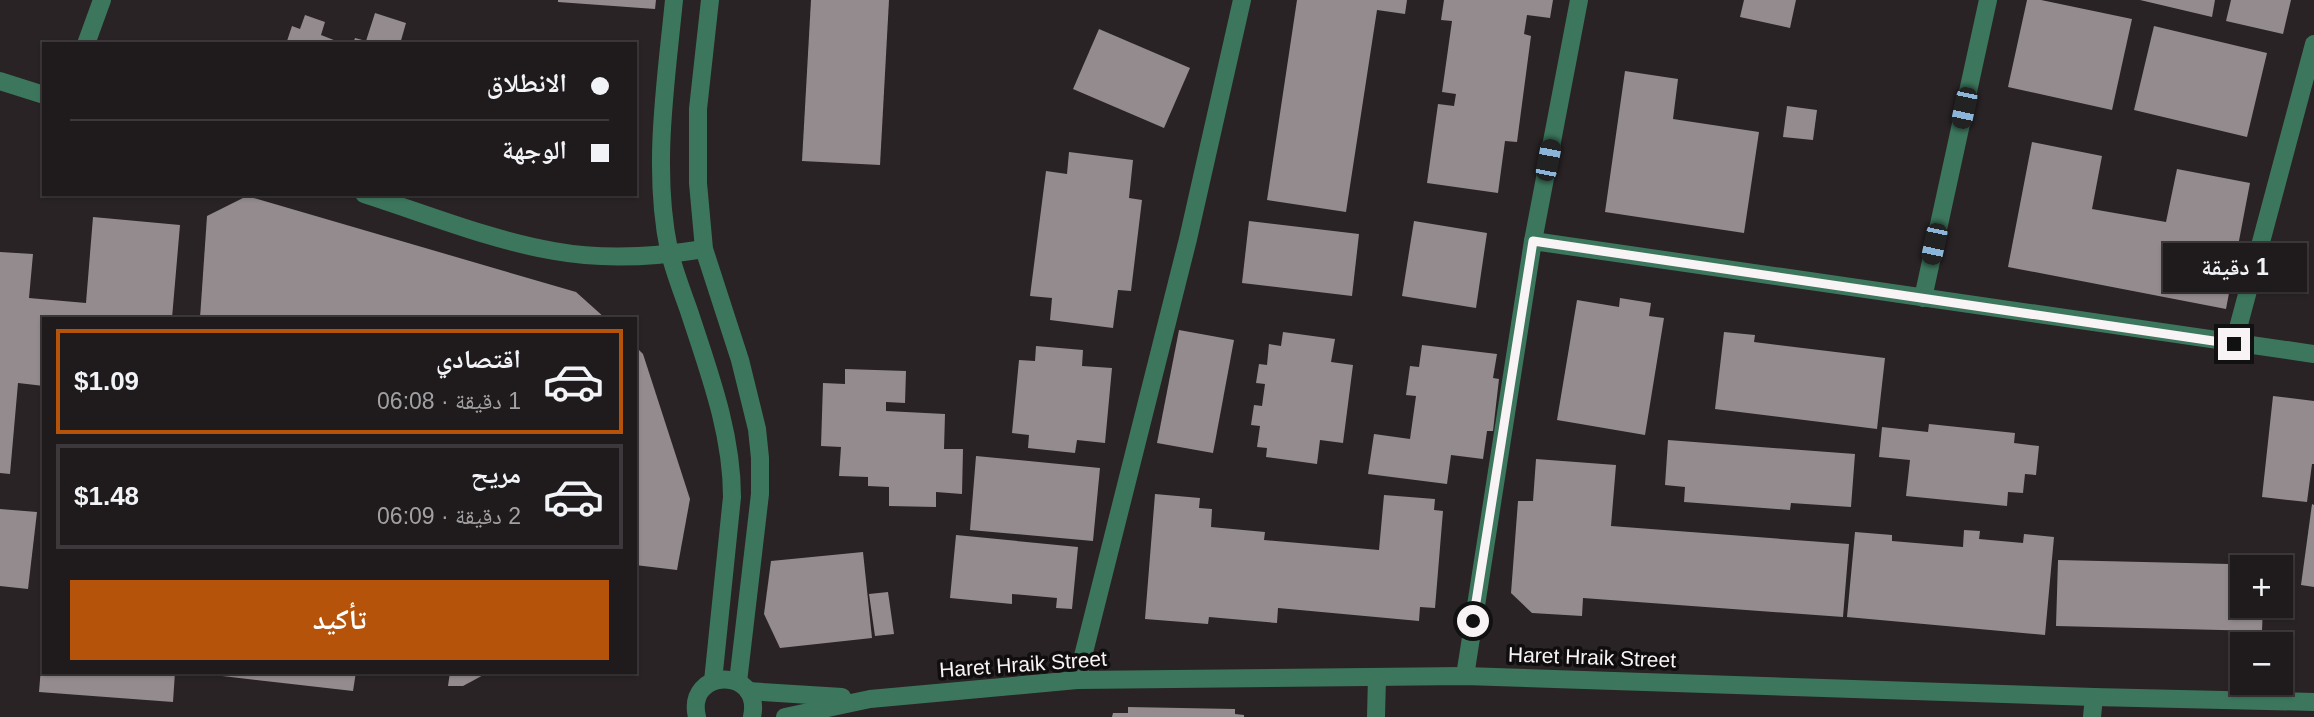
<!DOCTYPE html>
<html lang="ar">
<meta charset="utf-8">
<style>
:root{--surface:#1f1a1c;--page:#2c2729;--text:#f1f3f6;--muted:#a1a1a3;--line:#3c383b;--accent:#b45309}
body{margin:0;font-family:Helvetica,"Noto Naskh Arabic",sans-serif;background:var(--page);color:var(--text);direction:rtl;height:100vh;display:flex;flex-direction:column;font-size:26px;white-space:nowrap}
*{box-sizing:border-box;margin:0}
p{font-size:23px;color:var(--muted)}
.icon{flex:none;width:38px;height:38px;fill:none;stroke:currentColor;stroke-width:2;stroke-linecap:round;stroke-linejoin:round}
.map{position:relative;flex:1;overflow:hidden;direction:ltr}
.drawer{position:absolute;left:42px;top:317px;width:595px;height:357px;display:flex;flex-direction:column;background:var(--surface);border-radius:0px;box-shadow:0 2px 5px #0004,0 0 0 2px var(--line);direction:rtl}
.drawer>*{flex:none}
.banner{position:absolute;left:42px;top:42px;width:595px;height:154px;border-radius:0px;box-shadow:0 2px 5px #0004,0 0 0 2px var(--line);direction:rtl;display:grid;align-content:center;height:154px;padding:0 28px;background:var(--surface)}
.buttons{position:absolute;left:2230px;top:555px;display:grid;gap:14px}
.buttons a{display:grid;place-items:center;width:63px;height:63px;border-radius:0px;background:var(--surface);box-shadow:0 2px 5px #0004,0 0 0 2px var(--line);font-size:35px}
.end{position:absolute;width:32px;height:32px;margin:-16px;border:9px solid #f8f3f5;background:#111;box-shadow:0 0 0 4px #111}
.from{border-radius:50%}
.bubble{position:absolute;height:49px;border-radius:0px;background:var(--surface);box-shadow:0 2px 5px #0004,0 0 0 2px var(--line);font-size:23px;font-weight:800;line-height:49px;text-align:center;direction:rtl}
.car{position:absolute;width:21px;height:42px;margin:-21px -10px;border-radius:9px;box-shadow:0 0 5px 2px #0007;background:linear-gradient(#222 24%,#8ab4d8 0 40%,#222 0 76%,#8ab4d8 0 86%,#222 0)}
.banner b{display:flex;align-items:center;gap:24px;height:66px;font-size:26px}
.banner b+b{border-top:2px solid var(--line)}
.banner i{width:18px;height:18px;background:var(--text)}
ul{padding:12px 0 0;list-style:none}
li{display:flex;align-items:center;gap:21px;height:105px;margin:0 14px 10px;padding:0 14px;border:4px solid var(--line);border-radius:0px}
li div{flex:1}
li b{display:block;font-size:26px}
li em{font-style:normal;font-weight:800}
li.active{border-color:var(--accent)}
li>.icon{width:63px;height:63px;stroke-width:1.5}
.primary-button{display:flex;gap:14px;margin-top:auto;padding:14px 28px}
.primary-button a{flex:1;height:80px;border-radius:0px;background:var(--accent);color:#fff;font-size:28px;font-weight:800;line-height:80px;text-align:center}
.map>svg:first-child{display:block}
.building{fill:#948b8f}
.lines{fill:none;stroke-linecap:round;stroke-linejoin:round}
.minor{stroke:#3c775d;stroke-width:18}
.route{stroke:#f8f3f5;stroke-width:9}
.labels{text-anchor:middle;dominant-baseline:central;stroke-width:7;stroke-linejoin:round;paint-order:stroke}
.street-label{font-size:21px;fill:#f8f3f5;stroke:#100d0e}
</style>
<div class="map">
<svg width="2314" height="717" viewBox="0 0 2314 717">
<rect width="100%" height="100%" fill="#292325"/>
<!-- building -->
<g class="building">
<polygon points="558,0 656,0 655,9 558,2"/>
<polygon points="811,0 889,0 880,165 802,161"/>
<polygon points="1297,0 1407,0 1405,14 1377,10 1346,212 1267,200"/>
<polygon points="1444,0 1553,0 1550,18 1527,15 1524,34 1531,36 1517,142 1505,141 1498,193 1427,183 1438,104 1454,106 1456,94 1442,92 1452,21 1441,20"/>
<polygon points="1744,0 1796,0 1790,28 1740,17"/>
<polygon points="2027,0 2041,0 2132,19 2112,110 2008,87"/>
<polygon points="2140,0 2215,0 2212,17"/>
<polygon points="2231,0 2291,0 2283,34 2226,21"/>
<polygon points="375,13 406,23 400,44 353,44 355,38 366,41"/>
<polygon points="305,15 325,22 321,35 344,44 286,44 292,26 300,29"/>
<polygon points="2154,26 2267,53 2247,137 2134,110"/>
<polygon points="1099,29 1190,68 1164,128 1073,89"/>
<polygon points="1625,71 1678,79 1673,119 1759,132 1744,233 1605,212"/>
<polygon points="1787,106 1817,110 1813,140 1783,137"/>
<polygon points="2032,142 2102,156 2092,209 2166,222 2177,169 2250,183 2226,309 2008,267"/>
<polygon points="1069,152 1133,160 1129,198 1142,200 1131,291 1118,290 1113,328 1050,320 1052,298 1030,296 1046,171 1067,174"/>
<polygon points="247,196 576,292 605,318 200,318 207,216"/>
<polygon points="93,217 180,225 172,318 44,318 44,386 18,383 10,474 0,473 0,252 33,254 29,298 86,303"/>
<polygon points="1249,221 1359,234 1352,296 1242,283"/>
<polygon points="1414,221 1487,233 1476,308 1402,296"/>
<polygon points="1620,298 1651,303 1649,316 1664,318 1645,435 1557,420 1577,300 1619,307"/>
<polygon points="1179,330 1234,340 1213,453 1157,443"/>
<polygon points="1283,332 1335,339 1331,362 1353,365 1343,443 1320,440 1317,464 1266,457 1267,448 1257,447 1260,426 1251,425 1254,405 1262,406 1265,384 1256,383 1259,364 1267,365 1269,344 1281,346"/>
<polygon points="1724,332 1755,335 1754,342 1885,358 1877,429 1715,409"/>
<polygon points="1422,345 1497,354 1493,378 1499,379 1493,431 1487,431 1483,459 1451,455 1447,484 1368,474 1374,434 1410,439 1416,396 1406,395 1410,366 1419,367"/>
<polygon points="635,346 643,354 690,499 677,570 635,565"/>
<polygon points="1036,346 1083,350 1082,366 1112,368 1105,443 1077,440 1075,453 1028,448 1029,435 1012,433 1019,360 1035,361"/>
<polygon points="845,369 906,371 905,403 886,402 886,411 945,414 944,449 963,449 962,494 936,492 936,507 889,506 889,487 868,486 868,477 839,476 841,447 821,446 823,383 845,384"/>
<polygon points="2273,396 2314,401 2314,464 2312,464 2307,502 2262,497"/>
<polygon points="1929,424 2015,433 2014,443 2039,446 2036,475 2025,474 2023,493 2008,492 2007,506 1906,496 1910,460 1879,457 1882,427 1928,432"/>
<polygon points="1668,440 1855,454 1851,507 1791,503 1790,510 1684,502 1685,487 1665,485"/>
<polygon points="976,456 1100,468 1093,541 970,530"/>
<polygon points="1536,459 1616,465 1611,526 1849,544 1843,617 1583,598 1582,616 1532,613 1511,593 1518,501 1533,501"/>
<polygon points="1155,494 1200,498 1199,508 1212,509 1211,527 1265,532 1264,540 1379,550 1384,495 1435,499 1434,510 1443,511 1435,608 1420,607 1419,621 1278,608 1277,623 1209,617 1208,624 1145,619"/>
<polygon points="2312,504 2314,505 2314,587 2301,585"/>
<polygon points="0,509 37,512 28,589 0,586"/>
<polygon points="1964,530 1980,531 1979,539 2023,543 2024,534 2054,537 2045,635 1847,617 1855,532 1892,535 1892,541 1963,547"/>
<polygon points="956,535 1078,547 1072,609 1056,608 1057,598 1012,594 1012,604 950,598"/>
<polygon points="863,552 872,638 780,648 764,614 771,561"/>
<polygon points="2058,560 2272,565 2272,567 2242,567 2242,606 2263,606 2262,631 2056,626"/>
<polygon points="888,592 894,634 875,636 869,594"/>
<polygon points="2238,640 2266,642 2266,644 2242,644 2242,678 2234,677"/>
<polygon points="42,655 44,655 44,672 175,672 173,702 39,692"/>
<polygon points="222,672 356,672 353,691 222,676"/>
<polygon points="450,672 489,672 463,686 448,686"/>
<polygon points="1128,707 1235,709 1235,714 1244,715 1244,717 1112,717 1113,713 1128,713"/>
</g>
<g class="lines">
<!-- minor -->
<g class="minor">
<path d="M674,0C666,82 652,169 669,250C674,271 682,291 689,311C709,372 732,433 732,497L713,681"/>
<polyline points="710,0 698,109 698,183 704,249 740,360 757,429 760,458 760,494 738,682"/>
<polyline points="86,44 102,0"/>
<polyline points="0,81 44,95"/>
<path d="M364,194C426,214 490,240 554,251C603,260 655,257 704,249"/>
<polyline points="1533,241 2314,354"/>
<polyline points="1923,298 1988,0"/>
<polyline points="2234,343 2314,44"/>
<polyline points="1465,676 1533,241 1579,0"/>
<polyline points="1077,680 1188,239 1242,0"/>
<polyline points="748,691 842,697"/>
<path d="M697,717C685,668 763,666 752,717"/>
<polyline points="785,717 870,699 1077,680 1465,676 2094,697 2314,702"/>
<polyline points="1376,717 1377,677"/>
<polyline points="2092,717 2094,697"/>
</g>
</g>
<g class="lines">
<!-- route -->
<polyline class="route" points="1473,621 1533,241 2234,344"/>
</g>
<g class="labels">
<!-- street labels -->
<g class="street-label">
<text transform="translate(1592 657) rotate(2)">Haret Hraik Street</text>
<text transform="translate(1023 664) rotate(-4)">Haret Hraik Street</text>
</g>
</g>
</svg>
<div class="buttons">
<a>+</a>
<a>−</a>
</div>
<i class="end from" style="left:1473px;top:621px"></i>
<i class="end" style="left:2234px;top:344px"></i>
<div class="bubble" style="left:2163px;top:243px;width:144px">1 دقيقة</div>
<i class="car" style="left:1964px;top:108px;rotate:192deg"></i>
<i class="car" style="left:1548px;top:160px;rotate:11deg"></i>
<i class="car" style="left:1934px;top:244px;rotate:192deg"></i>
<div class="banner">
<b><i class="from"></i>الانطلاق</b>
<b><i></i>الوجهة</b>
</div>
<section class="drawer">
<ul>
<li class="active"><svg class="icon" aria-label="car" viewBox="0 0 24 24"><path d="M5 17H2v-5l4-1 3-4h7l3 4 3 1v5h-3M9 17h6M6 11h13"/><circle cx="7" cy="17" r="2"/><circle cx="17" cy="17" r="2"/></svg><div><b>اقتصادي</b><p>1 دقيقة · 06:08</p></div><em>$1.09</em></li>
<li><svg class="icon" aria-label="car" viewBox="0 0 24 24"><path d="M5 17H2v-5l4-1 3-4h7l3 4 3 1v5h-3M9 17h6M6 11h13"/><circle cx="7" cy="17" r="2"/><circle cx="17" cy="17" r="2"/></svg><div><b>مريح</b><p>2 دقيقة · 06:09</p></div><em>$1.48</em></li>
</ul>
<div class="primary-button"><a>تأكيد</a></div>
</section>
</div>
